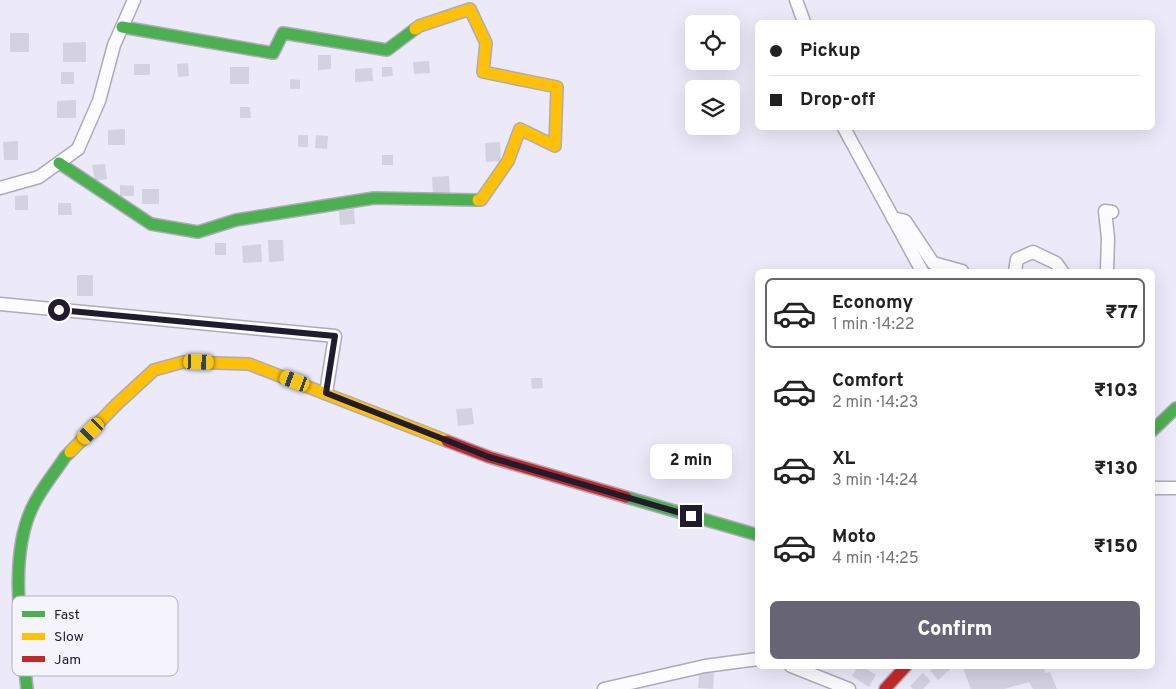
<!DOCTYPE html>
<meta charset="utf-8">
<style>
:root{--surface:#fff;--page:#f6f6f6;--text:#222;--muted:#767676;--line:#e0e0e0;--accent:#676474}
body{margin:0;font-family:Overpass,sans-serif;background:var(--page);color:var(--text);height:100vh;display:flex;flex-direction:column;font-size:19px;white-space:nowrap}
*{box-sizing:border-box;margin:0}
p{font-size:16px;color:var(--muted)}
.icon{flex:none;width:28px;height:28px;fill:none;stroke:currentColor;stroke-width:2;stroke-linecap:round;stroke-linejoin:round}
.map{position:relative;flex:1;overflow:hidden}
.side{position:absolute;left:755px;top:269px;width:400px;height:400px;display:flex;flex-direction:column;background:var(--surface);border-radius:8px;box-shadow:0 5px 20px #0002}
.side>*{flex:none}
.hud{position:absolute;left:755px;top:20px;width:400px;height:110px;border-radius:8px;box-shadow:0 5px 20px #0002;display:grid;align-content:center;height:110px;padding:0 15px;background:var(--surface)}
.tools{position:absolute;left:685px;top:15px;display:grid;gap:10px}
.tools a{display:grid;place-items:center;width:55px;height:55px;border-radius:8px;background:var(--surface);box-shadow:0 5px 20px #0002;font-size:25px}
.end{position:absolute;width:22px;height:22px;margin:-11px;border:6px solid #201c2d;background:#fff;box-shadow:0 0 0 2px #fff}
.from{border-radius:50%}
.bubble{position:absolute;height:35px;border-radius:8px;background:var(--surface);box-shadow:0 5px 20px #0002;font-size:16px;font-weight:800;line-height:35px;text-align:center}
.car{position:absolute;width:15px;height:30px;margin:-15px -8px;border-radius:6px;box-shadow:0 0 4px 1px #0007;background:linear-gradient(#f5c518 24%,#345 0 40%,#f5c518 0 76%,#345 0 86%,#f5c518 0)}
.hud b{display:flex;align-items:center;gap:18px;height:48px;font-size:19px}
.hud b+b{border-top:1px solid var(--line)}
.hud i{width:12px;height:12px;background:var(--text)}
ul{padding:9px 0 0;list-style:none}
li{display:flex;align-items:center;gap:15px;height:70px;margin:0 10px 8px;padding:0 5px;border:2px solid transparent;border-radius:8px}
li div{flex:1}
li b{display:block;font-size:19px}
li em{font-style:normal;font-weight:800}
li.current{border-color:var(--accent)}
li>.icon{width:45px;height:45px;stroke-width:1.5}
.cta{display:flex;gap:10px;margin-top:auto;padding:10px 15px}
.cta a{flex:1;height:58px;border-radius:8px;background:var(--accent);color:#fff;font-size:20px;font-weight:800;line-height:58px;text-align:center}
.map>svg:first-child{display:block}
.building{fill:#d4d1e1}
.lines{fill:none;stroke-linecap:round;stroke-linejoin:round}
.street-casing{stroke:#adaab9;stroke-width:15}
.fast-casing{stroke:#adaab9;stroke-width:14}
.slow-casing{stroke:#adaab9;stroke-width:14}
.jam-casing{stroke:#adaab9;stroke-width:14}
.street{stroke:#fcfcfe;stroke-width:12}
.fast{stroke:#4caf50;stroke-width:11}
.slow{stroke:#ffc107;stroke-width:11}
.jam{stroke:#c62828;stroke-width:11}
.route{stroke:#201c2d;stroke-width:6}
.key{fill:#f5f3fc;stroke:#b5b2be;stroke-width:1}
.key-label{font-size:14px;fill:#201c2d}
</style>
<div class="map">
<svg width="1176" height="689" viewBox="0 0 1176 689">
<rect width="100%" height="100%" fill="#ece9f9"/>
<!-- building -->
<g class="building">
<rect x="10" y="33" width="19" height="19"/>
<polygon points="86,42 86,62 63,62 63,43"/>
<polygon points="318,55 331,55 331,69 318,70"/>
<polygon points="429,61 430,73 414,74 413,62"/>
<polygon points="188,63 189,76 178,77 177,64"/>
<rect x="134" y="64" width="16" height="11"/>
<rect x="230" y="67" width="19" height="17"/>
<polygon points="382,67 392,67 393,76 382,77"/>
<polygon points="372,68 373,81 355,82 355,69"/>
<rect x="61" y="72" width="13" height="12"/>
<polygon points="290,79 300,80 300,89 290,89"/>
<polygon points="76,100 76,118 57,118 57,101"/>
<polygon points="240,107 250,107 251,118 240,118"/>
<polygon points="125,129 125,145 108,145 108,130"/>
<rect x="298" y="135" width="10" height="12"/>
<polygon points="316,135 328,136 327,149 315,148"/>
<polygon points="18,141 18,160 4,160 3,142"/>
<polygon points="500,142 501,161 486,162 485,143"/>
<rect x="382" y="155" width="11" height="10"/>
<polygon points="105,164 107,179 95,181 92,165"/>
<polygon points="449,176 450,194 433,195 432,177"/>
<polygon points="120,185 134,186 134,196 120,196"/>
<rect x="142" y="189" width="17" height="15"/>
<polygon points="28,195 28,210 15,210 15,196"/>
<polygon points="58,203 71,203 72,215 58,215"/>
<polygon points="354,209 355,224 340,225 339,211"/>
<polygon points="268,240 283,240 284,261 269,262"/>
<rect x="215" y="243" width="11" height="12"/>
<polygon points="261,244 262,262 243,263 242,246"/>
<rect x="77" y="275" width="16" height="21"/>
<polygon points="531,378 542,378 543,388 532,389"/>
<polygon points="472,408 474,424 458,426 456,409"/>
<polygon points="858,666 862,666 876,675 869,687 852,676"/>
<polygon points="934,666 954,666 938,680 930,670"/>
<polygon points="962,666 1044,666 1045,673 1050,672 1057,689 1033,689 1029,682 1004,689 971,689"/>
<polygon points="699,673 714,673 713,689 698,688"/>
<polygon points="923,673 931,681 923,689 913,689 910,686"/>
</g>
<g class="lines">
<defs>
<g id="street">
<polyline points="796,0 804,22"/>
<polyline points="844,128 922,271"/>
<polyline points="0,188 39,177 78,149 99,101 114,45 134,0"/>
<polyline points="893,218 905,221 933,263 962,271"/>
<polyline points="1015,271 1017,259 1033,252 1056,263 1062,271"/>
<polyline points="1107,271 1108,238 1105,211 1112,212"/>
<polyline points="0,304 335,336 326,393"/>
<polyline points="1152,488 1176,488"/>
<polyline points="791,666 849,689"/>
<polyline points="604,689 705,666 758,659"/>
</g>
<g id="fast">
<polyline points="122,27 273,53 283,33 387,50 415,29"/>
<polyline points="59,163 151,224 198,232 236,220 374,198 478,200"/>
<polyline points="1152,431 1176,408"/>
<polyline points="626,497 758,535"/>
<path d="M27,689C22,635 8,558 32,508C40,490 54,474 65,457L70,452"/>
</g>
<g id="slow">
<polyline points="415,29 419,26 470,9 486,43 483,72 557,87 555,146 520,129 508,161 481,200 478,200"/>
<polyline points="70,452 117,404 154,370 183,362 249,364 447,441"/>
</g>
<g id="jam">
<polyline points="447,441 489,457 626,497"/>
<polyline points="885,689 906,666"/>
</g>
</defs>
<!-- street casing -->
<use href="#street" class="street-casing"/>
<!-- fast casing -->
<use href="#fast" class="fast-casing"/>
<!-- slow casing -->
<use href="#slow" class="slow-casing"/>
<!-- jam casing -->
<use href="#jam" class="jam-casing"/>
<!-- street -->
<use href="#street" class="street"/>
<!-- fast -->
<use href="#fast" class="fast"/>
<!-- slow -->
<use href="#slow" class="slow"/>
<!-- jam -->
<use href="#jam" class="jam"/>
</g>
<g class="lines">
<!-- route -->
<polyline class="route" points="59,310 335,336 326,393 489,457 691,516"/>
</g>
<!-- legend -->
<rect x="12" y="596" width="166" height="80" rx="8" class="key"/>
<rect x="22" y="611" width="23" height="6" fill="#4caf50"/>
<rect x="22" y="633" width="23" height="7" fill="#ffc107"/>
<rect x="22" y="656" width="23" height="6" fill="#c62828"/>
<g class="key-label">
<text x="54" y="619">Fast</text>
<text x="54" y="641">Slow</text>
<text x="54" y="664">Jam</text>
</g>
</svg>
<div class="tools">
<a><svg class="icon" aria-label="locate" viewBox="0 0 24 24"><circle cx="12" cy="12" r="6"/><path d="M12 2v4M12 18v4M2 12h4M18 12h4"/></svg></a>
<a><svg class="icon" aria-label="layers" viewBox="0 0 24 24"><path d="M12 4l9 5-9 5-9-5zM3 14l9 5 9-5"/></svg></a>
</div>
<i class="end from" style="left:59px;top:310px"></i>
<i class="end" style="left:691px;top:516px"></i>
<div class="bubble" style="left:650px;top:444px;width:82px">2 min</div>
<i class="car" style="left:199px;top:362px;rotate:92deg"></i>
<i class="car" style="left:295px;top:381px;rotate:290deg"></i>
<i class="car" style="left:91px;top:431px;rotate:225deg"></i>
<div class="hud">
<b><i class="from"></i>Pickup</b>
<b><i></i>Drop-off</b>
</div>
<section class="side">
<ul>
<li class="current"><svg class="icon" aria-label="car" viewBox="0 0 24 24"><path d="M5 17H2v-5l4-1 3-4h7l3 4 3 1v5h-3M9 17h6M6 11h13"/><circle cx="7" cy="17" r="2"/><circle cx="17" cy="17" r="2"/></svg><div><b>Economy</b><p>1 min · 14:22</p></div><em>₹77</em></li>
<li><svg class="icon" aria-label="car" viewBox="0 0 24 24"><path d="M5 17H2v-5l4-1 3-4h7l3 4 3 1v5h-3M9 17h6M6 11h13"/><circle cx="7" cy="17" r="2"/><circle cx="17" cy="17" r="2"/></svg><div><b>Comfort</b><p>2 min · 14:23</p></div><em>₹103</em></li>
<li><svg class="icon" aria-label="car" viewBox="0 0 24 24"><path d="M5 17H2v-5l4-1 3-4h7l3 4 3 1v5h-3M9 17h6M6 11h13"/><circle cx="7" cy="17" r="2"/><circle cx="17" cy="17" r="2"/></svg><div><b>XL</b><p>3 min · 14:24</p></div><em>₹130</em></li>
<li><svg class="icon" aria-label="car" viewBox="0 0 24 24"><path d="M5 17H2v-5l4-1 3-4h7l3 4 3 1v5h-3M9 17h6M6 11h13"/><circle cx="7" cy="17" r="2"/><circle cx="17" cy="17" r="2"/></svg><div><b>Moto</b><p>4 min · 14:25</p></div><em>₹150</em></li>
</ul>
<div class="cta"><a>Confirm</a></div>
</section>
</div>
